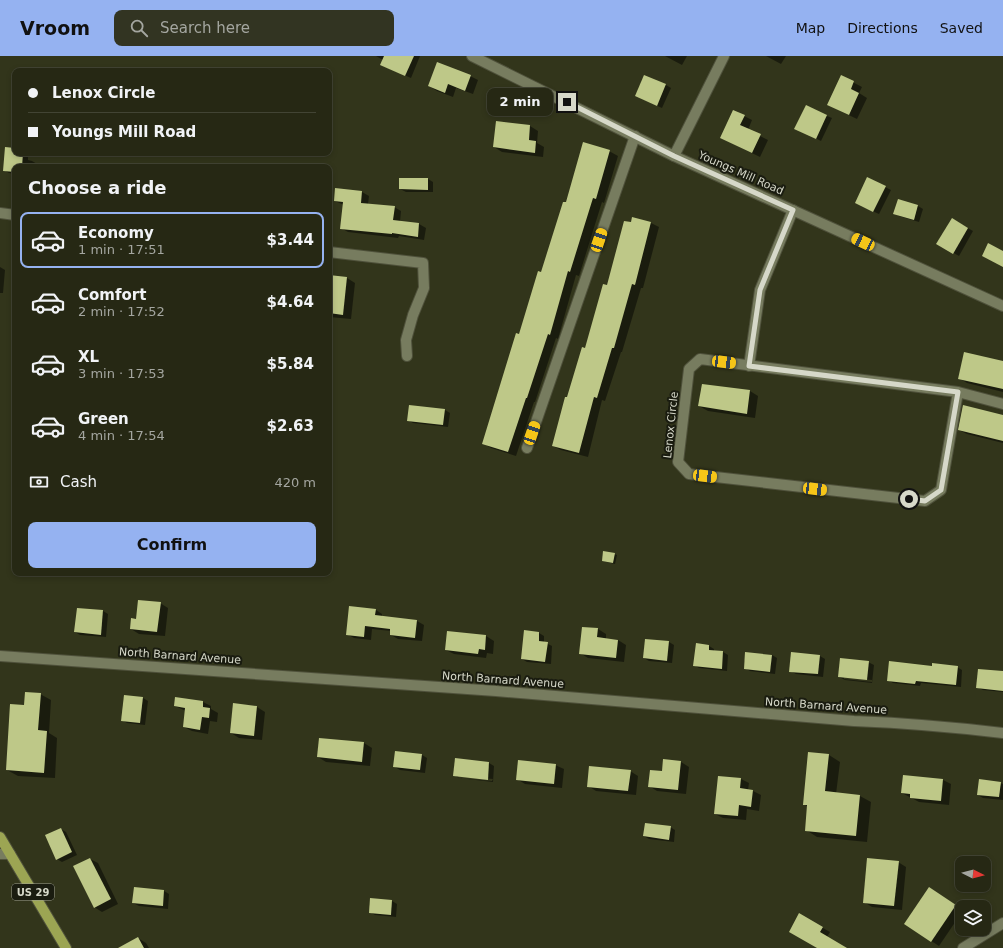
<!DOCTYPE html>
<meta charset="utf-8">
<style>
:root{--surface:#262814;--page:#323422;--text:#f1f3f6;--muted:#a4a6a0;--line:#424434;--accent:#95b2f1}
body{margin:0;font-family:"DejaVu Sans",sans-serif;background:var(--page);color:var(--text);height:100vh;display:flex;flex-direction:column;font-size:15px;white-space:nowrap}
*{box-sizing:border-box;margin:0}
p{font-size:13px;color:var(--muted)}
.icon{flex:none;width:22px;height:22px;fill:none;stroke:currentColor;stroke-width:2;stroke-linecap:round;stroke-linejoin:round}
.map{position:relative;flex:1;overflow:hidden}
.details{position:absolute;left:12px;top:108px;width:320px;height:412px;display:flex;flex-direction:column;background:var(--surface);border-radius:8px;box-shadow:0 2px 6px #0003,0 0 0 1px var(--line)}
.details>*{flex:none}
.hud{position:absolute;left:12px;top:12px;width:320px;height:88px;border-radius:8px;box-shadow:0 2px 6px #0003,0 0 0 1px var(--line);display:grid;align-content:center;height:88px;padding:0 16px;background:var(--surface)}
.needle{width:26px;rotate:96deg}
.fabs{position:absolute;left:955px;top:800px;display:grid;gap:8px}
.fabs a{display:grid;place-items:center;width:36px;height:36px;border-radius:8px;background:var(--surface);box-shadow:0 2px 6px #0003,0 0 0 1px var(--line);font-size:20px}
.end{position:absolute;width:18px;height:18px;margin:-9px;border:5px solid #d6d8c9;background:#111;box-shadow:0 0 0 2px #111}
.from{border-radius:50%}
.bubble{position:absolute;height:28px;border-radius:8px;background:var(--surface);box-shadow:0 2px 6px #0003,0 0 0 1px var(--line);font-size:13px;font-weight:800;line-height:28px;text-align:center}
.car{position:absolute;width:12px;height:24px;margin:-12px -6px;border-radius:5px;box-shadow:0 0 3px 1px #0007;background:linear-gradient(#f5c518 24%,#345 0 40%,#f5c518 0 76%,#345 0 86%,#f5c518 0)}
.hud b{display:flex;align-items:center;gap:14px;height:38px;font-size:15px}
.hud b+b{border-top:1px solid var(--line)}
.hud i{width:10px;height:10px;background:var(--text)}
ul{padding:0;list-style:none}
li{display:flex;align-items:center;gap:12px;height:56px;margin:0 8px 6px;padding:0 8px;border:2px solid transparent;border-radius:8px}
li div{flex:1}
li b{display:block;font-size:15px}
li em{font-style:normal;font-weight:800}
li.current{border-color:var(--accent)}
li>.icon{width:36px;height:36px;stroke-width:1.5}
h2{padding:0 16px;font-size:18px;line-height:48px}
.pay{display:flex;align-items:center;gap:10px;height:44px;padding:0 16px;font-size:15px}
.pay p{margin-inline-start:auto}
.action{display:flex;gap:8px;margin-top:auto;padding:8px 16px}
.action a{flex:1;height:46px;border-radius:8px;background:var(--accent);color:#111;font-size:16px;font-weight:800;line-height:46px;text-align:center}
header{display:flex;align-items:center;gap:24px;box-sizing:border-box;height:56px;padding:0 20px;background:var(--accent);color:#111}
header strong{font-size:19px}
nav{display:flex;gap:22px;margin-inline-start:auto;font-size:14px}
.search{width:280px;height:36px;background:var(--page);display:flex;align-items:center;gap:10px;box-sizing:border-box;padding:0 14px;border-radius:8px;color:var(--muted);font-size:15px}
.map>svg:first-child{display:block}
.shadow{fill:#0007;fill-rule:evenodd}
.building{fill:#bec888}
.lines{fill:none;stroke-linecap:round;stroke-linejoin:round}
.street-casing{stroke:#4f513b;stroke-width:12}
.secondary-casing{stroke:#4f513b;stroke-width:12}
.primary-casing{stroke:#4f513b;stroke-width:12}
.street{stroke:#777c5f;stroke-width:10}
.secondary{stroke:#777c5f;stroke-width:10}
.primary{stroke:#9ca553;stroke-width:10}
.route{stroke:#d6d8c9;stroke-width:5}
.labels{text-anchor:middle;dominant-baseline:central;stroke-width:4;stroke-linejoin:round;paint-order:stroke}
.shield{fill:#1a1c10;stroke:#9ea092;stroke-width:1}
.shield-label{font-size:10px;font-weight:bold;fill:#d6d8c9}
.street-label{font-size:11px;fill:#d6d8c9;stroke:#1a1c10}
</style>
<header>
<strong>Vroom</strong>
<div class="search"><svg class="icon" aria-label="search" viewBox="0 0 24 24"><circle cx="10" cy="10" r="6"/><path d="M15 15l6 6"/></svg>Search here</div>
<nav><a>Map</a><a>Directions</a><a>Saved</a></nav>
</header>
<div class="map">
<svg width="1003" height="892" viewBox="0 0 1003 892">
<rect width="100%" height="100%" fill="#32351b"/>
<!-- shadow -->
<g class="shadow">
<polygon points="376,0 420,0 411,22 381,9 383,4"/>
<polygon points="665,0 687,0 682,9"/>
<polygon points="766,0 786,0 781,8"/>
<polygon points="470,20 478,24 473,38 456,32 453,41 437,35 429,30"/>
<polygon points="841,20 862,31 859,37 867,42 857,63 828,49"/>
<polygon points="666,29 671,32 662,52 642,43"/>
<polygon points="744,60 752,64 748,74 768,84 760,101 721,82"/>
<polygon points="827,60 832,62 821,85 801,75"/>
<polygon points="497,67 530,70 538,75 537,87 544,91 543,101 502,96 494,91"/>
<polygon points="15,93 15,97 28,97 28,104 32,105 37,108 37,111 15,111 15,118 9,117 4,114"/>
<polygon points="609,95 618,100 604,147 602,146 579,220 576,219 558,283 556,282 535,346 534,346 516,400 491,392 483,387 566,148"/>
<polygon points="400,123 428,123 433,126 433,136 406,136 400,133"/>
<polygon points="885,131 891,134 879,158 861,150"/>
<polygon points="362,136 369,140 368,148 394,151 401,155 400,166 419,168 426,172 424,184 399,180 398,182 348,176 341,172 344,149 335,145"/>
<polygon points="898,144 918,150 923,153 919,166 899,160 894,157"/>
<polygon points="633,162 651,167 659,171 643,232 641,232 622,296 621,296 605,345 602,344 588,401 561,394 553,390 568,343"/>
<polygon points="952,163 973,175 959,200 938,188"/>
<polygon points="0,211 5,214 3,237 0,237"/>
<polygon points="329,220 347,222 355,227 351,263 329,261"/>
<polygon points="1003,306 1003,336 967,327 959,322"/>
<polygon points="750,335 758,340 755,362 708,355 699,350"/>
<polygon points="445,354 450,357 448,371 413,367 408,364"/>
<polygon points="1003,360 1003,387 967,378 959,374"/>
<polygon points="614,498 617,499 615,508 603,505"/>
<polygon points="160,547 168,552 165,580 139,578 131,573 137,564"/>
<polygon points="78,553 103,555 108,558 106,581 80,579 75,576"/>
<polygon points="376,554 382,558 382,561 417,565 424,569 422,585 398,583 391,579 391,575 372,573 371,584 354,582 347,578"/>
<polygon points="583,572 598,573 606,578 606,583 618,584 626,589 624,606 588,602 580,597"/>
<polygon points="525,575 539,577 544,580 544,586 552,590 551,608 527,606 522,603"/>
<polygon points="448,576 486,580 494,585 493,598 487,597 486,602 454,598 446,594"/>
<polygon points="669,586 674,589 672,607 649,605 644,602"/>
<polygon points="709,590 714,593 714,595 723,596 728,599 727,615 699,612 694,609"/>
<polygon points="772,599 777,602 775,618 750,615 745,612"/>
<polygon points="820,600 825,603 823,621 796,618 790,615"/>
<path d="M868,606L874,609L872,627L845,624L839,621ZM844,621L872,624V626L844,623Z"/>
<polygon points="932,611 957,611 962,614 961,631 921,627 920,630 893,627 888,624"/>
<polygon points="1003,616 1003,636 983,634 977,631"/>
<polygon points="40,638 51,644 49,677 57,682 55,722 18,720 7,714 25,650"/>
<polygon points="143,642 148,645 145,669 127,667 122,664"/>
<polygon points="176,642 203,646 211,650 211,653 218,657 217,666 210,665 208,678 192,675 184,671 186,655 175,650"/>
<polygon points="234,648 257,651 265,656 262,684 239,682 231,677"/>
<polygon points="364,687 372,692 370,710 326,706 318,701"/>
<polygon points="422,699 427,702 425,717 400,714 395,711"/>
<polygon points="829,699 840,706 836,738 860,740 871,746 867,786 817,781 806,774 808,751 804,748"/>
<path d="M455,703L489,707L494,710L493,726L459,722L454,719ZM458,720L493,723L492,725L458,722Z"/>
<polygon points="664,705 681,706 689,711 686,738 657,735 649,730 662,716"/>
<polygon points="555,709 564,713 562,732 525,728 517,723"/>
<polygon points="630,715 638,720 636,739 596,735 588,730"/>
<polygon points="741,723 749,727 748,734 753,735 761,739 759,755 747,753 746,764 723,762 715,758"/>
<polygon points="943,724 951,728 949,749 919,746 902,737"/>
<polygon points="1000,727 1003,728 1003,744 983,742 978,739"/>
<polygon points="670,771 675,774 674,786 649,783 644,780"/>
<polygon points="61,773 66,776 77,799 62,806 57,803"/>
<polygon points="90,803 98,807 118,848 102,856 94,851"/>
<polygon points="898,806 906,811 902,854 872,851 864,846"/>
<polygon points="164,835 169,838 168,853 139,850 133,847"/>
<polygon points="937,837 962,853 962,856 939,890 905,868"/>
<polygon points="392,845 397,848 396,861 375,859 370,856"/>
<polygon points="800,859 830,876 827,881 845,892 819,892"/>
<polygon points="138,882 146,887 149,892 120,892"/>
</g>
<!-- building -->
<g class="building">
<polygon points="384,0 414,0 405,20 380,9"/>
<polygon points="437,6 471,19 465,35 448,28 445,37 428,30"/>
<polygon points="644,19 666,28 657,50 635,40"/>
<polygon points="841,19 854,25 851,33 859,37 849,59 827,49"/>
<polygon points="806,49 827,59 816,83 794,73"/>
<polygon points="733,54 745,59 740,69 761,78 752,97 720,82"/>
<polygon points="496,65 530,69 529,84 536,85 535,97 493,91"/>
<polygon points="583,86 610,94 596,143 593,142 570,216 568,215 550,279 548,278 527,342 526,342 508,396 482,388 516,277 519,278 538,215 541,216 563,146 566,146"/>
<polygon points="5,91 15,92 15,97 23,97 22,111 15,111 15,116 3,115"/>
<polygon points="867,121 886,130 873,156 855,147"/>
<polygon points="399,122 428,122 428,134 399,133"/>
<polygon points="335,132 362,135 361,147 395,150 393,164 419,167 418,181 392,177 392,178 340,173 343,146 334,145"/>
<polygon points="898,143 918,149 914,164 893,158"/>
<polygon points="632,161 651,166 635,229 632,228 614,292 612,292 597,342 594,341 579,397 552,390 565,341 567,341 582,291 585,292 603,228 607,229 624,165 631,166"/>
<polygon points="952,162 968,172 953,198 936,188"/>
<polygon points="988,187 1003,195 1003,211 982,200"/>
<polygon points="329,219 347,221 343,259 329,257"/>
<polygon points="964,296 1003,305 1003,333 958,323"/>
<polygon points="702,328 750,334 747,358 698,350"/>
<polygon points="409,349 445,353 443,369 407,365"/>
<polygon points="963,349 1003,359 1003,385 958,374"/>
<polygon points="603,495 615,497 613,507 602,505"/>
<polygon points="138,544 161,546 157,576 130,573 131,562 136,563"/>
<polygon points="349,550 376,553 375,559 417,564 415,582 390,579 390,573 365,570 364,581 346,579"/>
<polygon points="77,552 103,554 101,579 74,576"/>
<polygon points="582,571 598,572 597,581 618,584 616,602 579,598"/>
<polygon points="524,574 539,576 539,585 548,586 545,606 521,603"/>
<polygon points="447,575 486,579 485,594 479,593 478,598 445,594"/>
<polygon points="645,583 669,585 667,605 643,602"/>
<polygon points="696,587 709,589 709,594 723,595 722,613 693,610"/>
<polygon points="745,596 772,599 770,616 744,613"/>
<polygon points="791,596 820,599 818,618 789,616"/>
<polygon points="840,602 869,605 867,624 838,621"/>
<polygon points="889,605 932,610 932,607 958,610 956,629 916,625 915,628 887,625"/>
<polygon points="978,613 1003,615 1003,635 976,632"/>
<polygon points="25,636 41,637 38,674 47,675 44,717 6,714 10,648 24,649"/>
<polygon points="124,639 143,641 140,667 121,665"/>
<polygon points="175,641 203,645 203,651 210,652 209,662 202,661 200,674 183,671 185,652 174,650"/>
<polygon points="233,647 257,650 254,680 230,677"/>
<polygon points="319,682 364,686 362,706 317,701"/>
<polygon points="395,695 422,698 420,714 393,711"/>
<polygon points="808,696 829,698 825,735 860,739 856,780 805,775 807,749 803,749"/>
<polygon points="455,702 489,706 488,724 453,720"/>
<polygon points="663,703 681,705 678,734 648,731 650,714 662,715"/>
<polygon points="518,704 556,708 554,728 516,724"/>
<polygon points="589,710 631,714 628,735 587,731"/>
<polygon points="903,719 943,723 941,745 910,742 910,738 901,737"/>
<polygon points="718,720 741,722 740,732 753,734 751,751 739,749 738,760 714,758"/>
<polygon points="979,723 1001,726 999,741 977,739"/>
<polygon points="645,767 671,770 669,784 643,780"/>
<polygon points="61,772 72,796 56,804 45,779"/>
<polygon points="90,802 111,843 94,852 73,810"/>
<polygon points="867,802 899,805 894,850 863,847"/>
<polygon points="134,831 164,834 163,850 132,847"/>
<polygon points="929,831 956,849 931,886 904,868"/>
<polygon points="370,842 392,844 391,859 369,857"/>
<polygon points="799,857 823,871 820,876 847,892 817,892 789,876"/>
<polygon points="138,881 144,892 118,892"/>
</g>
<g class="lines">
<defs>
<g id="street">
<polyline points="674,100 724,0"/>
<polyline points="0,157 15,159"/>
<polyline points="329,196 423,207 424,232 413,259 406,284 407,300"/>
<polyline points="749,310 760,234 793,154"/>
<polyline points="958,336 941,434 925,445 689,418 678,406 689,313 700,303 958,336 1003,348"/>
<polyline points="527,392 635,80"/>
<path d="M0,600L496,635L854,665C904,667 953,671 1003,677"/>
<polyline points="0,798 10,798"/>
<polyline points="963,892 1003,867"/>
</g>
<polyline id="secondary" points="472,0 674,100 1003,250"/>
<polyline id="primary" points="0,781 66,892"/>
</defs>
<!-- street casing -->
<use href="#street" class="street-casing"/>
<!-- secondary casing -->
<use href="#secondary" class="secondary-casing"/>
<!-- primary casing -->
<use href="#primary" class="primary-casing"/>
<!-- street -->
<use href="#street" class="street"/>
<!-- secondary -->
<use href="#secondary" class="secondary"/>
<!-- primary -->
<use href="#primary" class="primary"/>
</g>
<g class="lines">
<!-- route -->
<polyline class="route" points="567,46 674,100 793,154 760,234 749,310 958,336 941,434 925,445 909,443"/>
</g>
<g class="labels">
<!-- shield labels -->
<rect class="shield" x="12" y="828" width="42" height="16" rx="3"/>
<g class="shield-label">
<text x="33" y="836">US 29</text>
</g>
<!-- street labels -->
<g class="street-label">
<text transform="translate(741 117) rotate(24)">Youngs Mill Road</text>
<text transform="translate(671 369) rotate(-84)">Lenox Circle</text>
<text transform="translate(180 600) rotate(4)">North Barnard Avenue</text>
<text transform="translate(503 624) rotate(4)">North Barnard Avenue</text>
<text transform="translate(826 650) rotate(4)">North Barnard Avenue</text>
</g>
</g>
</svg>
<div class="fabs">
<a><svg class="needle" viewBox="-14 -14 28 28"><path d="M0-13l5 13h-10z" fill="#e53935"/><path d="M0 13l5-13h-10z" fill="#a4a6a0"/></svg></a>
<a><svg class="icon" aria-label="layers" viewBox="0 0 24 24"><path d="M12 4l9 5-9 5-9-5zM3 14l9 5 9-5"/></svg></a>
</div>
<i class="end from" style="left:909px;top:443px"></i>
<i class="end" style="left:567px;top:46px"></i>
<div class="bubble" style="left:487px;top:32px;width:66px">2 min</div>
<i class="car" style="left:599px;top:184px;rotate:19deg"></i>
<i class="car" style="left:863px;top:186px;rotate:295deg"></i>
<i class="car" style="left:724px;top:306px;rotate:97deg"></i>
<i class="car" style="left:532px;top:377px;rotate:19deg"></i>
<i class="car" style="left:705px;top:420px;rotate:97deg"></i>
<i class="car" style="left:815px;top:433px;rotate:97deg"></i>
<div class="hud">
<b><i class="from"></i>Lenox Circle</b>
<b><i></i>Youngs Mill Road</b>
</div>
<section class="details">
<h2>Choose a ride</h2>
<ul>
<li class="current"><svg class="icon" aria-label="car" viewBox="0 0 24 24"><path d="M5 17H2v-5l4-1 3-4h7l3 4 3 1v5h-3M9 17h6M6 11h13"/><circle cx="7" cy="17" r="2"/><circle cx="17" cy="17" r="2"/></svg><div><b>Economy</b><p>1 min · 17:51</p></div><em>$3.44</em></li>
<li><svg class="icon" aria-label="car" viewBox="0 0 24 24"><path d="M5 17H2v-5l4-1 3-4h7l3 4 3 1v5h-3M9 17h6M6 11h13"/><circle cx="7" cy="17" r="2"/><circle cx="17" cy="17" r="2"/></svg><div><b>Comfort</b><p>2 min · 17:52</p></div><em>$4.64</em></li>
<li><svg class="icon" aria-label="car" viewBox="0 0 24 24"><path d="M5 17H2v-5l4-1 3-4h7l3 4 3 1v5h-3M9 17h6M6 11h13"/><circle cx="7" cy="17" r="2"/><circle cx="17" cy="17" r="2"/></svg><div><b>XL</b><p>3 min · 17:53</p></div><em>$5.84</em></li>
<li><svg class="icon" aria-label="car" viewBox="0 0 24 24"><path d="M5 17H2v-5l4-1 3-4h7l3 4 3 1v5h-3M9 17h6M6 11h13"/><circle cx="7" cy="17" r="2"/><circle cx="17" cy="17" r="2"/></svg><div><b>Green</b><p>4 min · 17:54</p></div><em>$2.63</em></li>
</ul>
<div class="pay"><svg class="icon" aria-label="cash" viewBox="0 0 24 24"><path d="M3 7h18v10H3z"/><circle cx="12" cy="12" r="2"/></svg>Cash<p>420 m</p></div>
<div class="action"><a>Confirm</a></div>
</section>
</div>
